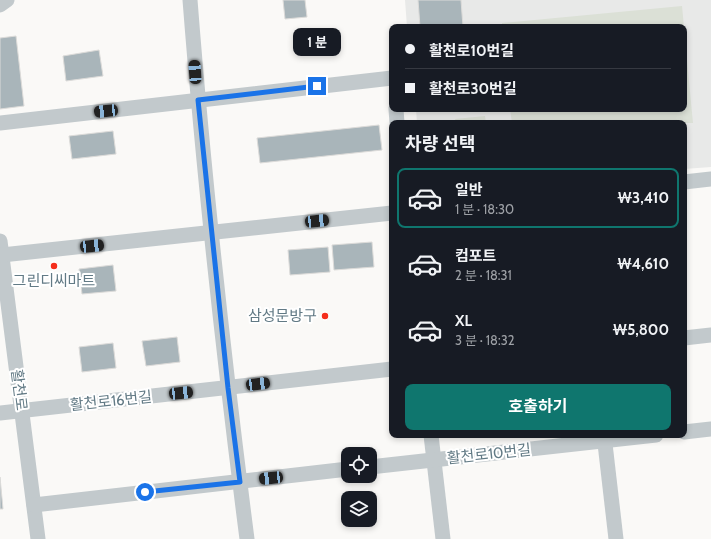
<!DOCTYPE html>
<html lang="ko">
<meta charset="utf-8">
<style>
:root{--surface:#171b24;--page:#20242c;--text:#f1f3f6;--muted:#9ea1a6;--line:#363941;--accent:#0f766e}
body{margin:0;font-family:Cabin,"Noto Sans KR",sans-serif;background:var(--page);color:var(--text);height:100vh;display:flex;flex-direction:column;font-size:15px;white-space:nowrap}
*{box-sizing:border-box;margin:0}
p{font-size:13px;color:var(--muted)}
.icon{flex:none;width:22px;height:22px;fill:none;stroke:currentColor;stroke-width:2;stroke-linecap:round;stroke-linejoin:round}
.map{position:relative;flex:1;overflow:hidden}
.details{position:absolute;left:389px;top:120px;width:298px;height:318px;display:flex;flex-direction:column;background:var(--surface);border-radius:8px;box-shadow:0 2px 6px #0003}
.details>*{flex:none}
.banner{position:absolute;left:389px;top:24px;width:298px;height:88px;border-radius:8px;box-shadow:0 2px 6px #0003;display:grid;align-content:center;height:88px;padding:0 16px;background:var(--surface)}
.tools{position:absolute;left:341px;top:447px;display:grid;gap:8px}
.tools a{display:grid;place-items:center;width:36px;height:36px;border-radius:8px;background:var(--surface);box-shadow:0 2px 6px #0003;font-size:20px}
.end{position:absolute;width:18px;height:18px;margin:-9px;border:5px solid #1a73e8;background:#fff;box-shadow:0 0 0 2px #fff}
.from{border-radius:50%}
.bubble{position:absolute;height:28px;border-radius:8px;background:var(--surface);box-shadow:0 2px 6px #0003;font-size:13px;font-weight:700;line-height:28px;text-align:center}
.car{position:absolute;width:12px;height:24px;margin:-12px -6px;border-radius:5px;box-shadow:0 0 3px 1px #0007;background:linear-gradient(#222 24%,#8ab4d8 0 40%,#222 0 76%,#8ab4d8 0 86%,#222 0)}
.banner b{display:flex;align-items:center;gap:14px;height:38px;font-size:15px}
.banner b+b{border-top:1px solid var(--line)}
.banner i{width:10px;height:10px;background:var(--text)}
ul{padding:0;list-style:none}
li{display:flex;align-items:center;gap:12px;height:60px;margin:0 8px 6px;padding:0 8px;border:2px solid transparent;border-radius:8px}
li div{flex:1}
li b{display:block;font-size:15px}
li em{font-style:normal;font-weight:700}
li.selected{border-color:var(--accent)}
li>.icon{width:36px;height:36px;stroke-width:1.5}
h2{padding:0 16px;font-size:18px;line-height:48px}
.cta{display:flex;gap:8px;margin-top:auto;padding:8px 16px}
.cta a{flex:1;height:46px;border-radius:8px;background:var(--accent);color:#fff;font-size:16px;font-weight:700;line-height:46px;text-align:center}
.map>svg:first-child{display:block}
.built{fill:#e8e9e8}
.green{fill:#dbe0d6}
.building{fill:#a9b5ba;stroke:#dcdbd9}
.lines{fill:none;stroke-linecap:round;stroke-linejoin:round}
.minor{stroke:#c2c9cc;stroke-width:15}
.route{stroke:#1a73e8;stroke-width:5}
.poi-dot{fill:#f52e1c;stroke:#fff;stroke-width:1.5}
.labels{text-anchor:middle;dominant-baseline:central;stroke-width:4;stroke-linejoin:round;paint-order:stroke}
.poi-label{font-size:15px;fill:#627a85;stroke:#fff}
.street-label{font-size:15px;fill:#627a85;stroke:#fff}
</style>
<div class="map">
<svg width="711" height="539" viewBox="0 0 711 539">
<rect width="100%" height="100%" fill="#faf9f7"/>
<!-- built -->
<polygon class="built" points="405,0 711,0 711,167 684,169 684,123 417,123 416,109 684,109 684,27 407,27"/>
<!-- green -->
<g class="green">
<polygon points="682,6 684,27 502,27 502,23"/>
<polygon points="684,29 693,123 512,123 510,109 684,109"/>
<polygon points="485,116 486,123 456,123 455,119"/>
</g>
<!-- building -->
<g class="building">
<polygon points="283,0 305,0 307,17 285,19"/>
<polygon points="418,0 461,0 463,27 420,27"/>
<polygon points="16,36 24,106 0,109 0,38"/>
<polygon points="99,50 103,76 66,81 63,56"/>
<polygon points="379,125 382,150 260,163 257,138"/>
<polygon points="113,131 116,154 72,159 69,136"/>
<polygon points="372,242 374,267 334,270 332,245"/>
<polygon points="328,247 330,272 290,275 288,250"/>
<polygon points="113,265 116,291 82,294 79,269"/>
<polygon points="177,337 180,362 146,366 142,341"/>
<polygon points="113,343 116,368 82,372 79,347"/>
<polygon points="0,477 3,509 0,509"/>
</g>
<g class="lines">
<!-- minor -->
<g class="minor">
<path d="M190,0C204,180 224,360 247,539"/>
<polyline points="0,5 7,0"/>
<polyline points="396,109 397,123"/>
<polyline points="0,123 392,78"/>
<polyline points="684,182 711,179"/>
<polyline points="0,241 38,539"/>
<polyline points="2,255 392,213"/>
<polyline points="684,338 711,335"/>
<polyline points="0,413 392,369"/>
<polyline points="684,432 711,429"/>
<polyline points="431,435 443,539"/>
<polyline points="604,435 616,539"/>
<polyline points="370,467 656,435"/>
<polyline points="34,505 348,469"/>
</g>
</g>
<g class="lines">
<!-- route -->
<polyline class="route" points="145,492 240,482 228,388 198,100 317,86"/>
</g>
<!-- markers -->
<g class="poi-dot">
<circle cx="54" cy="266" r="4"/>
<circle cx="325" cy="316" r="4"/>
</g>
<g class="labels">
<!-- poi labels -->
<g class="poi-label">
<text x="54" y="281">그린디씨마트</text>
<text x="317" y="316" text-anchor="end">삼성문방구</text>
</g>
<!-- street labels -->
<g class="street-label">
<text transform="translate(19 390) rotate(83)">활천로</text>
<text transform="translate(111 401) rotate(-6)">활천로16번길</text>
<text transform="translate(489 454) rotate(-6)">활천로10번길</text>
</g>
</g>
</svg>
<div class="tools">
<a><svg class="icon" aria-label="locate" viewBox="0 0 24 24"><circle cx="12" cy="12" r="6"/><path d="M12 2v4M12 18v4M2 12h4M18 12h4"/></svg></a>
<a><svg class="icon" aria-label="layers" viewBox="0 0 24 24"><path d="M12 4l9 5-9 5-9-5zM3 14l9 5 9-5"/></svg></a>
</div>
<i class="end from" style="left:145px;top:492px"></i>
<i class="end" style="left:317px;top:86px"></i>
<div class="bubble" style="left:293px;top:28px;width:48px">1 분</div>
<i class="car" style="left:195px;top:72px;rotate:356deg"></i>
<i class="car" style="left:106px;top:111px;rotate:264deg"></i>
<i class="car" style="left:317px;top:221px;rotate:84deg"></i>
<i class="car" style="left:92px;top:246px;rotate:84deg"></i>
<i class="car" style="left:258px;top:384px;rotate:83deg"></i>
<i class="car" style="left:181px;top:393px;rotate:84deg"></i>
<i class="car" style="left:271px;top:478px;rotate:264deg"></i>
<div class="banner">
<b><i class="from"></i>활천로10번길</b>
<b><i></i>활천로30번길</b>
</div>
<section class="details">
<h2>차량 선택</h2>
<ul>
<li class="selected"><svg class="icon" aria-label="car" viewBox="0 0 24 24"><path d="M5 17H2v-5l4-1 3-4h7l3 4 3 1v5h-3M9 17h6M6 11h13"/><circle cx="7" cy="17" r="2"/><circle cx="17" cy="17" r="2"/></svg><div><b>일반</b><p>1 분 · 18:30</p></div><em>₩3,410</em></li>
<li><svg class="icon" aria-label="car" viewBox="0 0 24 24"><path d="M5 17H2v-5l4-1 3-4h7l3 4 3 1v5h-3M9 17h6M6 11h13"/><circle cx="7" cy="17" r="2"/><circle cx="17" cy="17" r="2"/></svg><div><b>컴포트</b><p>2 분 · 18:31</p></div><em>₩4,610</em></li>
<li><svg class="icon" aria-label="car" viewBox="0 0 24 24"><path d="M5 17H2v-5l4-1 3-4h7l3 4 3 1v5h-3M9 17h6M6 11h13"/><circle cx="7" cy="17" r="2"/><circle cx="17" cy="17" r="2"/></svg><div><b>XL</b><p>3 분 · 18:32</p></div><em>₩5,800</em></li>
</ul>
<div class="cta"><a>호출하기</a></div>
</section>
</div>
